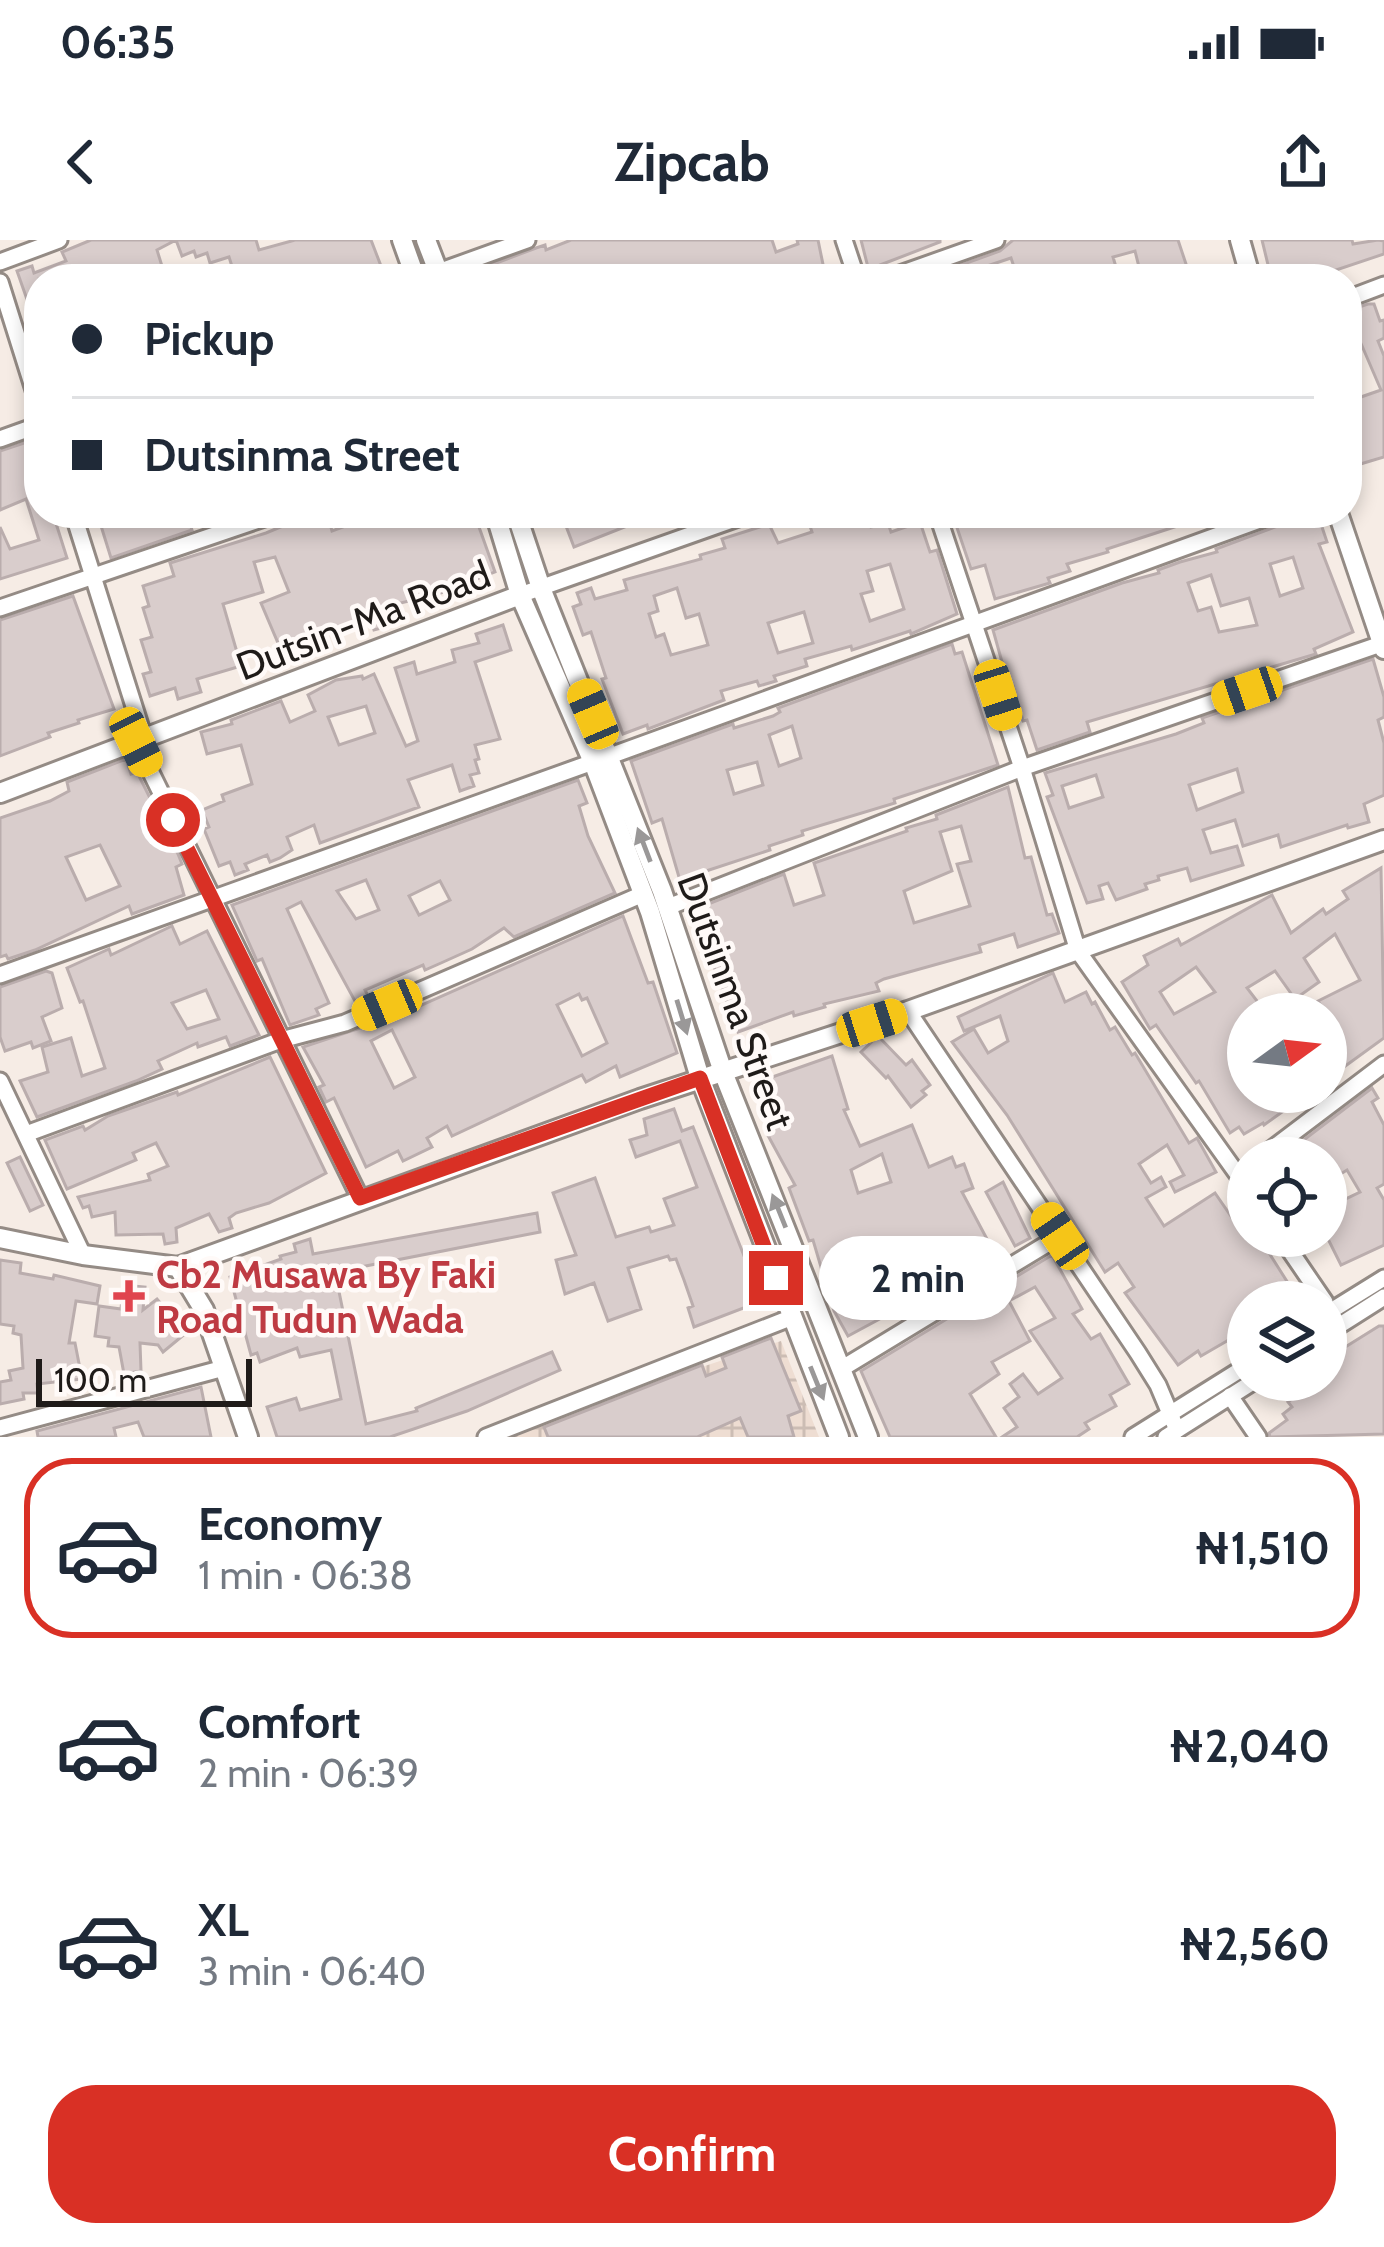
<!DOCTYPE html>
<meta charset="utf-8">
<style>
:root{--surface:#fff;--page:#f2f2f3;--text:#1f2937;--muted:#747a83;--line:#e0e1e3;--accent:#d93025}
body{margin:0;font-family:Cabin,sans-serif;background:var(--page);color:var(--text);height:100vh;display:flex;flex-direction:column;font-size:45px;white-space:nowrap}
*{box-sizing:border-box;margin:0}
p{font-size:39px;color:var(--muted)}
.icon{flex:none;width:66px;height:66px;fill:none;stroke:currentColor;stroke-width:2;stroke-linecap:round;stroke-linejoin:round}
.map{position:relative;height:1197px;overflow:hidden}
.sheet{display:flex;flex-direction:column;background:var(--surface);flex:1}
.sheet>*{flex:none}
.hud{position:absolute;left:24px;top:24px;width:1338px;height:264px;border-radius:48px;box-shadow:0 6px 18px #0003;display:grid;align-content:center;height:264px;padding:0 48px;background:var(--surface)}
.needle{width:78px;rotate:75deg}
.tools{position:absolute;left:1227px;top:753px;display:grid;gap:24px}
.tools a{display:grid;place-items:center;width:120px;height:120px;border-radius:50%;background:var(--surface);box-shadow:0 6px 18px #0003;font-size:60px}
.scale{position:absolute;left:36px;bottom:30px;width:216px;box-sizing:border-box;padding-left:12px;border:6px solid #1f1b19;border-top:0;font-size:33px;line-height:42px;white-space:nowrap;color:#1f1b19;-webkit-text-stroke:9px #fffaf8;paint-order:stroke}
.end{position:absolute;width:54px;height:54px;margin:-27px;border:15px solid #d93025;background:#fff;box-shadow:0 0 0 6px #fff}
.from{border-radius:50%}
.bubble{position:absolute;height:84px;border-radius:42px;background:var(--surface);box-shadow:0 6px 18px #0003;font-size:39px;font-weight:800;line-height:84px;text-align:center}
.car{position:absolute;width:36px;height:72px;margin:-36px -18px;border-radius:15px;box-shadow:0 0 9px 3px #0007;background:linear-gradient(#f5c518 24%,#345 0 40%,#f5c518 0 76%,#345 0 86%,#f5c518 0)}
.hud b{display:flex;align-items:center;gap:42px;height:114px;font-size:45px}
.hud b+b{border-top:3px solid var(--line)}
.hud i{width:30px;height:30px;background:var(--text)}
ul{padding:21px 0 0;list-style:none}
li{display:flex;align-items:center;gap:36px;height:180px;margin:0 24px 18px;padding:0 24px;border:6px solid transparent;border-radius:48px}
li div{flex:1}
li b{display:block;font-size:45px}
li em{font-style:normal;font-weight:800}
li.selected{border-color:var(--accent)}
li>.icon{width:108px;height:108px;stroke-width:1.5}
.cta{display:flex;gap:24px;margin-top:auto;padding:24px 48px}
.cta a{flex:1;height:138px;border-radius:48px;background:var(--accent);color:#fff;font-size:48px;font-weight:800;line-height:138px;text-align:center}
.status{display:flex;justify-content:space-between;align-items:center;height:84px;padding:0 60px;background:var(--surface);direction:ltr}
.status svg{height:33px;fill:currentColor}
header{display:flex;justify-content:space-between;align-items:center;height:156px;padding:0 48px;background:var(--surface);font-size:54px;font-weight:800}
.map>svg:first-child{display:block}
.industrial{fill:url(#industrial-grid)}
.building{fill:#d9cdcc;stroke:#baadad;stroke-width:3;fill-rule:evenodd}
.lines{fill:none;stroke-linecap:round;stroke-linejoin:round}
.minor-casing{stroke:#948b85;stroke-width:21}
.tertiary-casing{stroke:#948b85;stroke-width:24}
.minor{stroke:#fff;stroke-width:15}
.tertiary{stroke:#fff;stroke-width:18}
.oneway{fill:#9a9898}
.route{stroke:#d93025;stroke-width:15}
.health-dot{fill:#e0444e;stroke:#fffaf8;stroke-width:4.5}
.labels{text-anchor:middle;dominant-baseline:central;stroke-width:9;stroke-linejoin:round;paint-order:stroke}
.street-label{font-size:39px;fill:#1f1b19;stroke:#fffaf8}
.health-label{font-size:39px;font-weight:bold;fill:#be3a42;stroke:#fffaf8;text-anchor:start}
</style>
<div class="status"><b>06:35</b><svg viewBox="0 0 49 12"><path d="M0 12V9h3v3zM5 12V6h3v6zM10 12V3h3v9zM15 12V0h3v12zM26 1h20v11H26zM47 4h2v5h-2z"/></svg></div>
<header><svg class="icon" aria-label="back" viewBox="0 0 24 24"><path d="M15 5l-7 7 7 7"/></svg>Zipcab<svg class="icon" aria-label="share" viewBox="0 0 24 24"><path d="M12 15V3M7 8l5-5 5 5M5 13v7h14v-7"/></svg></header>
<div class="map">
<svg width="1384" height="1197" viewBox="0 0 1384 1197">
<defs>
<pattern id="industrial-grid" width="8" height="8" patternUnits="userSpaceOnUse" patternTransform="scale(3)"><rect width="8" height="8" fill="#eeddd2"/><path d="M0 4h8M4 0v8" fill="none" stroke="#ccbdb4"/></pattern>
</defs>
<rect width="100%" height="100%" fill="#f6ece5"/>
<!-- industrial -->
<polygon class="industrial" points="781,1101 819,1197 503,1197 532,1183"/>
<!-- building -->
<g class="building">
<polygon points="91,0 256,0 259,10 295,0 371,0 386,39 360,39 359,34 343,39 236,39 229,17 210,23 207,13 196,17 194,11 182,16 176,0 157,10 166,39 39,39 37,88 17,31 32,26 34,33 66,21 62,12"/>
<polygon points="571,0 772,0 776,12 798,4 797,0 818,0 826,39 660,39 658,32 637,39 544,39 543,36 454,39 536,8 545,5 546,10"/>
<polygon points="861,0 940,0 940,2 880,25 874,39 871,39"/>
<polygon points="1013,0 1178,0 1191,39 1142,39 1135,11 1113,17 1119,37 1113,39 1018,39 1011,18 990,25 992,32 973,39 950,39 947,30 1000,11"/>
<polygon points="1262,0 1352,0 1353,4 1378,0 1384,1 1384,14 1330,32 1331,36 1324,39 1278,39 1276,31 1270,33"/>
<polygon points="1368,64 1374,64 1380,81 1384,80 1384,98 1378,101 1384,116 1384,217 1357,225 1347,184 1347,131 1358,158 1381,150 1347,71"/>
<polygon points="30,201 39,227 39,273 54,277 67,318 0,339 0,287 10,309 39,300 26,259 0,270 0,211"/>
<polygon points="97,273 186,273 192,290 111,318"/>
<polygon points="314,273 327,273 332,291 364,279 362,273 409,273 410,280 428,273 474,273 495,332 438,354 392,365 397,384 374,390 370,376 281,410 261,363 289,352 275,317 254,322 263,352 223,364 241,426 197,439 201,452 178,459 175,448 150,456 143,434 151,432 141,400 152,397 143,368 149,366 143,346 174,336 170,323 266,293"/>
<polygon points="561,273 655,273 655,275 574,307"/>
<path d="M813,273H867L871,287L888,283L891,292L920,282L930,312L937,310L957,374L911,394L910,391L852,410L851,406L805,419L807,426L774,436L776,441L759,446L757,441L721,451L724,460L648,489L647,485L623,494L602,439L606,438L591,392L583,395L573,367L581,364L577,353L591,348L595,359L627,350L624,340L701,319L700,315L725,308L722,299L769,284L778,303L812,292L809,283L815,281ZM890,324L904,369L870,381L861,354L873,351L867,331ZM677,348L686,378L699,374L708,405L671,415L664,394L656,397L649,374L658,371L654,356ZM804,372L813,403L778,413L768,383Z"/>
<polygon points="952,273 1012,273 1016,285 1042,277 1044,282 1064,273 1129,273 1131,280 1150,273 1211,275 1107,309 1108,312 1067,324 1070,331 1048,338 1050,343 995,359 985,325 971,329"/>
<path d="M1299,273H1316L1321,284L1327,302L1319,304L1353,392L1314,409L1316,414L1087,482L1090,492L1037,510L1027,480L1023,481L1013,446L1009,447L993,390L1122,343L1159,333L1158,330L1180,322L1217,312L1216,309L1283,284ZM1293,317L1303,348L1280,356L1270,324ZM1211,335L1221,366L1249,358L1257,385L1219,392L1211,367L1198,371L1188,343Z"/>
<polygon points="73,356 114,469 78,480 79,483 48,493 50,497 0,516 0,380"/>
<path d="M503,385L511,410L475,422L500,499L475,505L479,519L475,520L479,533L470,535L474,546L460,551L452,525L408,540L419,567L320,603L314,585L287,597L292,610L280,618L270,622L267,615L245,624L248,630L235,635L230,622L219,626L204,589L209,587L202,570L224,561L222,555L252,544L241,505L207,514L201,492L232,484L231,480L281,461L290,482L315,471L308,455L336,440L362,436L363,439L374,434L406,506L418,501L395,428L414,422L417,434L455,422L452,410L479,403L476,394ZM366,466L375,493L339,505L328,477Z"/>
<path d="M952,404L955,414L962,412L998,525L894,559L895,563L802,591L803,595L769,606L770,610L703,632L701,639L681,644L662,579L652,583L631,521L733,484L734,488L773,476L780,472L778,468ZM792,486L801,518L779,526L769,495ZM757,522L763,545L734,554L727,530Z"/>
<path d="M1373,419L1384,457V477L1378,480L1384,503V555L1364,564L1369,582L1348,588L1347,585L1281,607L1278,595L1243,606L1235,580L1203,590L1211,613L1237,606L1243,625L1191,641L1187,628L1158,636L1159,640L1145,644L1147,649L1116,660L1108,643L1099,646L1103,659L1087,663L1047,557L1053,555L1045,533L1176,494L1204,483L1202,478ZM1237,529L1243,552L1197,570L1189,545ZM1096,535L1103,557L1069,568L1062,546Z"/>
<path d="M126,519L131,534L137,532L178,614L182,624L176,627L184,655L132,674L129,666L35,710L8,719L6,715L0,717V578L50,561L69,551L67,542ZM100,605L120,646L86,660L66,617Z"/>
<path d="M578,540L587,563L579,566L588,596L615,653L514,697L504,688L472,709L441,723L425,730L423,725L365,750L368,756L356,763L301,662L287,669L329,763L316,769L319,775L290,785L262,719L257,721L232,665ZM366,640L379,670L356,679L337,651ZM440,641L450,660L419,675L409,656Z"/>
<path d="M1008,547L1025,618L1031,617L1047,675L1052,674L1059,693L1018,707L1014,694L979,705L981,712L884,739L876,743L879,751L824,764L825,767L794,776L793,772L738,792L693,670L784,634L794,665L824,655L814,623L907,591L906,588L937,579L936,575ZM961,586L971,621L957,624L970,666L914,683L904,651L952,631L940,592Z"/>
<path d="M1381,628L1384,798L1326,840V774L1318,761L1360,740L1335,694L1304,718L1319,742L1295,759L1275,731L1247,748L1267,774H1248V852H1310L1264,885L1263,883L1244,894L1239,887L1230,893L1199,841L1196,843L1156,785L1150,789L1122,742L1148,725L1144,716L1178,699L1181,705L1272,655L1291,693L1323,669L1326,674L1348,659L1343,651ZM1196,727L1215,752L1174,774L1160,752Z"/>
<path d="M623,676L648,743L653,742L677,813L620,837L616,826L586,842L582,835L452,896L447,886L427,898L432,907L403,921L398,911L366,927L334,858L326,862L319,847L324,845L303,807L399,775ZM579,754L582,760L587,758L607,803L582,816L557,765ZM392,790L415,837L394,848L371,801Z"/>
<path d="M172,686L180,704L207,691L259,795L230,806L226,797L198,807L197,803L158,821L162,829L136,841L37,877L20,841L48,832L42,807L71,798L82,836L105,828L83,761L80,762L67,728L109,709L111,715ZM206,750L219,779L187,789L172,763Z"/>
<polygon points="46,731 52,733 62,768 42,777 51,801 33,808 31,802 5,811 0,797 0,747"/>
<polygon points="1053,733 1065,762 1086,752 1092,764 1095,762 1110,790 1115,787 1132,815 1135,813 1189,903 1197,898 1216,932 1175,952 1170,942 1184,935 1167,905 1139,924 1151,943 1161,937 1166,947 1146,958 1164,986 1215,953 1235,982 1248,975 1248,996 1256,996 1264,1005 1300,1062 1248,1062 1248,1108 1239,1094 1201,1116 1198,1111 1178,1125 1125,1053 1134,1047 1118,1023 1105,1032 1007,875 952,802 974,789 988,813 1008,801 1000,776 964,791 958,777"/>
<polygon points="878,796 906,825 912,820 930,845 922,851 926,855 911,867 888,836 886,838 861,812"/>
<path d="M832,816L848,869L844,870L860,906L912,885L929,927L952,917L956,927L964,924L973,948L962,952L996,1016L967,1035L940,1046L939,1042L913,1061L848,1096L834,1071L813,1000L809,1001L789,948L795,945L765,890L768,889L760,865L766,864L761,841ZM882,914L891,942L858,953L851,930Z"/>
<polygon points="270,817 326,933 269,963 236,973 229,978 232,988 219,992 209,974 176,988 177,1002 165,1004 163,994 116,995 115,972 92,977 89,966 83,968 78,957 150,940 148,934 168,926 156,903 133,913 136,920 67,949 45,900 83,886 85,890 108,876 177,852 178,855"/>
<polygon points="1372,848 1378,858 1372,862 1384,885 1384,944 1377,948 1384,960 1384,1005 1341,1025 1326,995 1326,947 1337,963 1360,952 1347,930 1326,943 1326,918 1280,918"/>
<polygon points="674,869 682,891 693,887 752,1036 756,1034 767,1059 694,1087 688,1068 693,1066 684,1040 676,1019 670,1020 668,1016 628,1028 641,1069 608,1081 594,1043 565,1054 556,1020 576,1015 553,953 595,938 616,997 649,987 651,992 674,985 664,959 697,947 680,901 636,917 630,900 647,895 644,879"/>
<polygon points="20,917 43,965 30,971 7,923"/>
<polygon points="1003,942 1030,998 1015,1006 986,952"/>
<polygon points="537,973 540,992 335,1032 366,1184 417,1171 416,1168 552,1112 560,1130 467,1171 390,1197 277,1197 267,1167 296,1158 300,1170 341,1159 331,1110 300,1117 297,1108 260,1122 257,1113 251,1115 230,1037 281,1019 280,1016 296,1012 294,1004 310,999 313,1014"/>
<polygon points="1052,1015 1082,1069 1073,1074 1091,1099 1100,1094 1129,1144 1110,1155 1116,1166 1085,1183 1089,1189 1077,1197 1002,1197 1017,1187 1004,1168 1019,1157 1010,1144 1023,1134 1038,1154 1062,1138 1030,1091 1055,1078 1035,1047 1009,1061 1030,1101 992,1122 999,1134 970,1154 996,1197 890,1197 861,1131"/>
<polygon points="0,1020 21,1023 20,1033 53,1039 54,1035 100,1046 97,1064 76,1061 69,1103 75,1103 82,1139 37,1144 38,1153 23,1153 24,1159 0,1164 0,1142 11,1140 9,1131 23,1128 21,1095 13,1093 14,1086 0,1084"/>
<polygon points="123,1045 145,1047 143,1070 157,1059 186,1093 163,1112 158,1105 140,1103 141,1131 124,1134 119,1107 108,1106 109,1098 95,1096 99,1066 121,1069"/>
<polygon points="1379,1086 1384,1086 1384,1194 1270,1197 1269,1193 1287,1180 1283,1174 1292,1167 1288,1162 1299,1153 1291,1140 1326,1140 1326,1119"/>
<polygon points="771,1098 801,1171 788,1176 794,1197 748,1197 740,1178 697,1197 548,1197 544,1187 702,1125 706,1136 726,1128 722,1117"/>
<polygon points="201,1147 211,1197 144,1197 138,1182 114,1188 116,1197 38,1197 37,1191"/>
</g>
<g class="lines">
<defs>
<g id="minor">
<polyline points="844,0 857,39"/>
<polyline points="0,22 59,0"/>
<polyline points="438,32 527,0"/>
<polyline points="886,39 996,0"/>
<polyline points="0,42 39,166"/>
<polyline points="1347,59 1384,45"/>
<polyline points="0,199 39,185"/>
<polyline points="73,273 144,498"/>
<polyline points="937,273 1022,528 1078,711 1248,949"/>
<polyline points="520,355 752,273"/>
<polyline points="0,368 279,273"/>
<polyline points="136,502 360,958"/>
<polyline points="610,516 1279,273"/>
<polyline points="668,667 1022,528 1381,404"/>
<polyline points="0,735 593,522"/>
<polyline points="908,771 1138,1113 1158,1145 1177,1190"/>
<polyline points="0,841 83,1015"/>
<polyline points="26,894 281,800 345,783 643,654"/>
<polyline points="1260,918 1384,824"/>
<polyline points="1280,996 1325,1062"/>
<polyline points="1326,1074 1384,1038"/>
<polyline points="1326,1094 1384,1057"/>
<polyline points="841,1129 1060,996"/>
<polyline points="1230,1156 1258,1197"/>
<polyline points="0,1188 224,1128"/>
<polyline points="486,1197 790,1078"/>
<polyline points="1133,1197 1248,1125"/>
<polyline points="1166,1197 1256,1140"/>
</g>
<g id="tertiary">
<polyline points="402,0 416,39"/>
<polyline points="426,0 441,39"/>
<polyline points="1240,0 1251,39"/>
<polyline points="495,273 520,355 593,522 650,672 700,838 839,1197"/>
<polyline points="516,273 541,348 662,651 723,832 868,1197"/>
<polyline points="1338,273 1384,409"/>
<polyline points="0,553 520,355"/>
<polyline points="0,998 83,1015 178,1027 204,1070 248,1197"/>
<polyline points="178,1027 640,859 908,771 1384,600"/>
</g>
</defs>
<!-- minor casing -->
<use href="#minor" class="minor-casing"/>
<!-- tertiary casing -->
<use href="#tertiary" class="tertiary-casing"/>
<!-- minor -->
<use href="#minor" class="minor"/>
<!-- tertiary -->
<use href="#tertiary" class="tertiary"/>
</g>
<!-- one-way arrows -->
<defs><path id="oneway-solid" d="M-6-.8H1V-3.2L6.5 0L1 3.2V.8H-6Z" transform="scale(3)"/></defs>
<g class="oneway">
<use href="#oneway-solid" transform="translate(644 605) rotate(-111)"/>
<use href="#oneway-solid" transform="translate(682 777) rotate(73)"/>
<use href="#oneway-solid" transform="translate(779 971) rotate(-112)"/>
<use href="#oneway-solid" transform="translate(817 1143) rotate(68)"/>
</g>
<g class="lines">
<!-- route -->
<polyline class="route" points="173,580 360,958 700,838 776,1038"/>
</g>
<!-- markers -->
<path class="health-dot" d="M123 1038h12v12h12v12h-12v12h-12v-12h-12v-12h12z"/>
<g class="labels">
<!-- street labels -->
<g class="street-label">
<text transform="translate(363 380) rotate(-21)">Dutsin-Ma Road</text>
<text transform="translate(736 761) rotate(70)">Dutsinma Street</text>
</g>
<!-- health labels -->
<g class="health-label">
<text x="156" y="1034">Cb2 Musawa By Faki<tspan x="156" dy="45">Road Tudun Wada</tspan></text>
</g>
</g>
</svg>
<div class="tools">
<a><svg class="needle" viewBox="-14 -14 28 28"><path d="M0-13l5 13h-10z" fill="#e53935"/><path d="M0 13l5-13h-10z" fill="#747a83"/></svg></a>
<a><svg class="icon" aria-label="locate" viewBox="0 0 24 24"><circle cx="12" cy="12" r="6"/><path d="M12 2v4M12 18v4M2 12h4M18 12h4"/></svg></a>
<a><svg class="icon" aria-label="layers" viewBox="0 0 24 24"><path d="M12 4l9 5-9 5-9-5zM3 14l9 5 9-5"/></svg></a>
</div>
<div class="scale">100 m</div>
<i class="end from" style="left:173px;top:580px"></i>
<i class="end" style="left:776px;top:1038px"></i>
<div class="bubble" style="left:819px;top:996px;width:198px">2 min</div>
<i class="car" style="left:1247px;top:451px;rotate:251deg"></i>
<i class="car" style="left:998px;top:455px;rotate:162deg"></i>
<i class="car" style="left:593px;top:474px;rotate:337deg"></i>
<i class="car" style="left:136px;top:502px;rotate:154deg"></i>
<i class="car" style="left:387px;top:765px;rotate:247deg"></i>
<i class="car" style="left:872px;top:783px;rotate:72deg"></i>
<i class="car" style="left:1060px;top:996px;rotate:326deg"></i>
<div class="hud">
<b><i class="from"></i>Pickup</b>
<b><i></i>Dutsinma Street</b>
</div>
</div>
<section class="sheet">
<ul>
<li class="selected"><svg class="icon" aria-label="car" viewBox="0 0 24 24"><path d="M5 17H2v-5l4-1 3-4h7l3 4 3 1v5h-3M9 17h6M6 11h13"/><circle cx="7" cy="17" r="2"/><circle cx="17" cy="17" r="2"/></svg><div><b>Economy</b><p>1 min · 06:38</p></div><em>₦1,510</em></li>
<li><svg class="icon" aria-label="car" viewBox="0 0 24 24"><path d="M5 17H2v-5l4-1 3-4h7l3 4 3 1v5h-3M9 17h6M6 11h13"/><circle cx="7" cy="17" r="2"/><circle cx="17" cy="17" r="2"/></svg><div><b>Comfort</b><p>2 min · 06:39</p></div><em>₦2,040</em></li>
<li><svg class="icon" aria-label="car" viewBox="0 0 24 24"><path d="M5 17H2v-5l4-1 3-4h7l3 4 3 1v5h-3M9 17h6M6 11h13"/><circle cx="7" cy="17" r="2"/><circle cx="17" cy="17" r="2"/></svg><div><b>XL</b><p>3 min · 06:40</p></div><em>₦2,560</em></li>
</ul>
<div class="cta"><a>Confirm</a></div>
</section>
